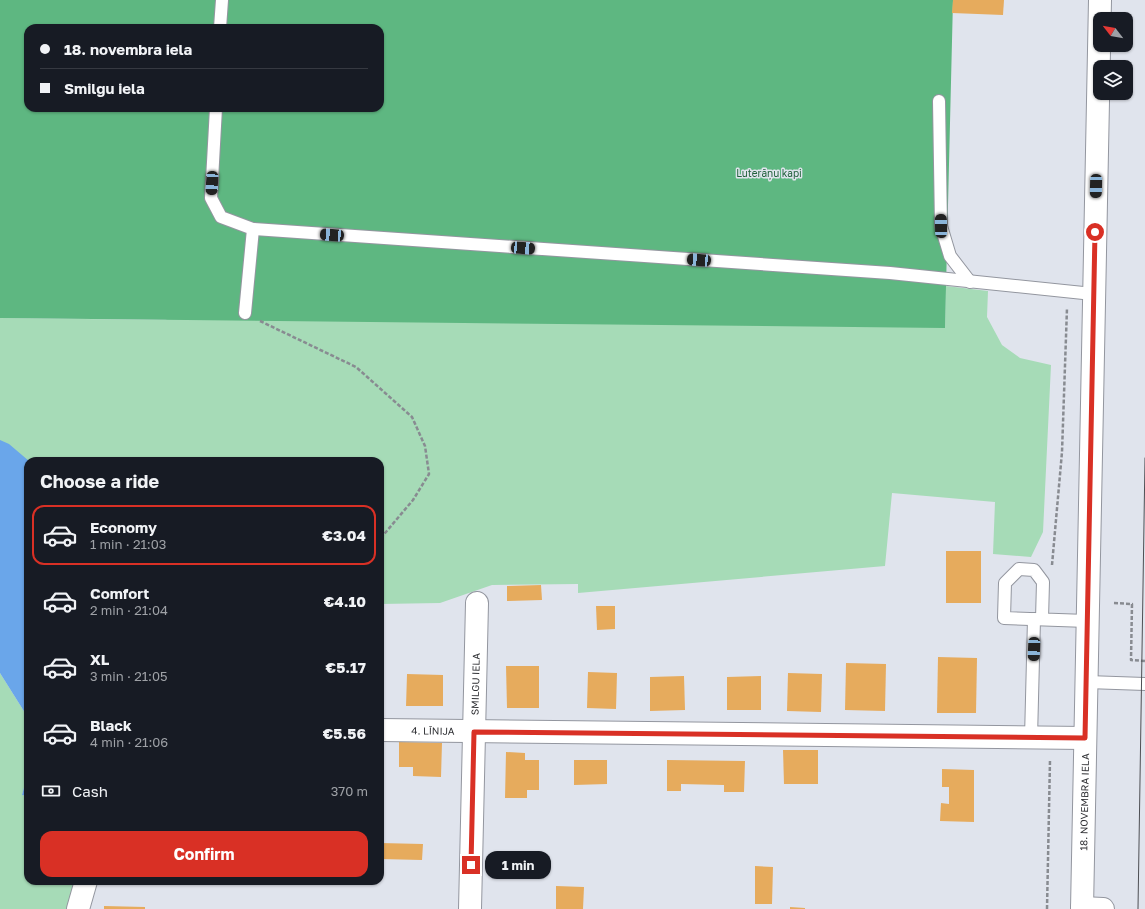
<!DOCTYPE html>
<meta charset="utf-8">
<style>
:root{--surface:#171b24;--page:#242831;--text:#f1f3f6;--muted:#9ea1a6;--line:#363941;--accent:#d93025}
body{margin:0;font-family:"Golos Text",sans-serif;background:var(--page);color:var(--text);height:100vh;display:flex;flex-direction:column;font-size:15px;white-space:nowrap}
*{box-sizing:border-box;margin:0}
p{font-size:13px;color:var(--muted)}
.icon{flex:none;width:22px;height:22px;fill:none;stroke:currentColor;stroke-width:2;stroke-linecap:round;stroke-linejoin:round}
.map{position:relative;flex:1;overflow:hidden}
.sheet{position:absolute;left:24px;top:457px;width:360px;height:428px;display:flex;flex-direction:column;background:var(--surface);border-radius:12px;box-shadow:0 1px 3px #0004}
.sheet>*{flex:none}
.top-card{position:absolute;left:24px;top:24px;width:360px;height:88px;border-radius:12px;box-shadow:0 1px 3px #0004;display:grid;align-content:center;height:88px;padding:0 16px;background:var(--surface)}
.needle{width:26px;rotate:301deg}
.tools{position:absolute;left:1093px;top:12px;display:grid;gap:8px}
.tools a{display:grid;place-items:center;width:40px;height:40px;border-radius:8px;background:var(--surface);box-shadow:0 1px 3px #0004;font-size:20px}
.end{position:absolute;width:18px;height:18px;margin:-9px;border:5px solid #d93025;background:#fff;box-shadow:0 0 0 2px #fff}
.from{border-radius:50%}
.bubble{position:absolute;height:28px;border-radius:12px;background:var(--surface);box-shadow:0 1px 3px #0004;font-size:13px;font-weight:700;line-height:28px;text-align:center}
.car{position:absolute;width:12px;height:24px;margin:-12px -6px;border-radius:5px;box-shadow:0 0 3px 1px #0007;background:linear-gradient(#222 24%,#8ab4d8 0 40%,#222 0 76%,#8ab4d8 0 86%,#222 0)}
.top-card b{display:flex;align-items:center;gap:14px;height:38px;font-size:15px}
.top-card b+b{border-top:1px solid var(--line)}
.top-card i{width:10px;height:10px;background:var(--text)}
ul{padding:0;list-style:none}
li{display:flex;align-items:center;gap:12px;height:60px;margin:0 8px 6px;padding:0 8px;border:2px solid transparent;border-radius:12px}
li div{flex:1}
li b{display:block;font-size:15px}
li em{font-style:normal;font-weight:700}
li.active{border-color:var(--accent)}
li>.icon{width:36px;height:36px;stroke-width:1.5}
h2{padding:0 16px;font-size:18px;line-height:48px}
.pay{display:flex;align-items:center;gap:10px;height:44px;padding:0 16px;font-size:15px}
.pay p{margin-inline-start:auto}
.action{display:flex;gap:8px;margin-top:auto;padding:8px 16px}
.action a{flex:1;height:46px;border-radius:12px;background:var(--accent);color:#fff;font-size:16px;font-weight:700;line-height:46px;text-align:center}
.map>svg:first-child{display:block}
.green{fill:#a6dbb7}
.forest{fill:#5eb781;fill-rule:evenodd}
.water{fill:#6aa6ea}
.building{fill:#e6ab5d}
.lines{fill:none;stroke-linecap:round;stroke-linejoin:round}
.service-casing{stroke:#93969f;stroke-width:14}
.minor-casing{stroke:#93969f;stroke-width:24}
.primary-casing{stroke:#93969f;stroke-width:24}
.path{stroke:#888b91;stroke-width:2.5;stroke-dasharray:4 2;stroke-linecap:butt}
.service{stroke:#fff;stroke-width:12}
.minor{stroke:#fff;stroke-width:22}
.primary{stroke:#fff;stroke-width:22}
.tram{stroke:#4e4f54;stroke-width:1}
.route{stroke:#d93025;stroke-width:5}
.labels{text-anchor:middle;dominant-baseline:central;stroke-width:3;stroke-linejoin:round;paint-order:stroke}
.park-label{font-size:10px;fill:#21613c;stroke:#e0e4ed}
.street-label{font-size:10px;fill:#303135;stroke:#e0e4ed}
</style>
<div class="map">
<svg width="1145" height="909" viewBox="0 0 1145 909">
<rect width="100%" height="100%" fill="#e0e4ed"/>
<!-- green -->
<g class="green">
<polygon points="947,0 945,328 946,286 988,291 987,317 1002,345 1020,358 1051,365 1043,532 1031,557 993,554 995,502 892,493 885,566 578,593 578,584 492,585 440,603 380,604 380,461 28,461 0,485 0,318 167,320 0,189 0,78 28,108 380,108 380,28"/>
<polygon points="0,673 27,716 25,784 22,795 28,796 28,881 79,881 69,909 0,909"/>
</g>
<!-- forest -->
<path class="forest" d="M0,0H953L945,328L0,318ZM28,28H380V108H28Z"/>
<!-- water -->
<polygon class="water" points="0,440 9,444 29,461 28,796 22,795 25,784 27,716 0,673"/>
<!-- building -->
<g class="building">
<polygon points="953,0 1004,0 1003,15 952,13"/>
<rect x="946" y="551" width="35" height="52"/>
<polygon points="541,585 542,600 507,601 507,586"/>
<polygon points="596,606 615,606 615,629 597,630"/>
<polygon points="938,657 977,658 976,713 937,713"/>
<polygon points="846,663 886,664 885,711 845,710"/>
<polygon points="506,666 539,666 539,708 507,708"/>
<polygon points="588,672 617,673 616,709 587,708"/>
<polygon points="788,673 822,674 821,712 787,711"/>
<polygon points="407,674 443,675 443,706 406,706"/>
<polygon points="684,676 685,710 650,711 650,677"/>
<polygon points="761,676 761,710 727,710 727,677"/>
<polygon points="399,742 442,743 441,777 413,776 413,767 399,767"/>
<polygon points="783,750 818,750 818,784 784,784"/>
<polygon points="506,752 525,753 525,760 539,760 539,790 527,790 527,798 505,798"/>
<polygon points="574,760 607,760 607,784 574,785"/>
<polygon points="667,760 745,761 744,792 724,792 724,785 681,784 681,791 667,791"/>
<polygon points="942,769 974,770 974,822 940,821 941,803 949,804 949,787 942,787"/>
<polygon points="380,843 423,844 422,860 380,859"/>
<polygon points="755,866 773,867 772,904 755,904"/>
<polygon points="556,886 584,887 583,909 556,909"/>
<polygon points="104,906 145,907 145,909 104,909"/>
<polygon points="790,907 805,908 805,909 790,909"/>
</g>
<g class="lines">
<defs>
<g id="service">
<polyline points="220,28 222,0"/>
<polyline points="939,101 941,226 950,256 970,282"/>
<polyline points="216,108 211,198 221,217 253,229 245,313"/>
<polyline points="253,229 890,273 1093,294"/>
<polyline points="1042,619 1043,582 1034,570 1019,569 1005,583 1004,618 1087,621"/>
<polyline points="1087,682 1145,684"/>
<polyline points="1031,738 1034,619"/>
</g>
<g id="minor">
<path id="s1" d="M380,730L1085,738"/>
<polyline points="1082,908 1103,909"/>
<polyline points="78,909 86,881"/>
<path id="s2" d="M470,909L477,603"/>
</g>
<g id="primary">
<path id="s3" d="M1082,909L1100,0"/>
</g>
</defs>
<!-- service casing -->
<use href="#service" class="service-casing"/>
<!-- minor casing -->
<use href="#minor" class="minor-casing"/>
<!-- primary casing -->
<use href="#primary" class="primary-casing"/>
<!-- path -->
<g class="path">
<polyline points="260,321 356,367 412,417 425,446 429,474 413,500 380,539"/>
<polyline points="1052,565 1062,452 1067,308"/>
<polyline points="1114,603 1132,604 1131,660 1145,661"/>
<polyline points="1047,909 1050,760"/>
</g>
<!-- service -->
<use href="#service" class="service"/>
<!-- minor -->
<use href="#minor" class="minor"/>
<!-- primary -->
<use href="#primary" class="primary"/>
<!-- tram -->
<polyline class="tram" points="1138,909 1145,458"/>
</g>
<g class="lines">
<!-- route -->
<polyline class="route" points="471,865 474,732 1085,738 1095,232"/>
</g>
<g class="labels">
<!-- park labels -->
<g class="park-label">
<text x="769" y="173">Luterāņu kapi</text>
</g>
<!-- street labels -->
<g class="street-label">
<text stroke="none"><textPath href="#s2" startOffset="225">SMILGU IELA</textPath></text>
<text stroke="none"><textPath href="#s1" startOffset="53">4. LĪNIJA</textPath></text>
<text stroke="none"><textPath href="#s3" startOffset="107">18. NOVEMBRA IELA</textPath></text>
</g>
</g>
</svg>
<div class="tools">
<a><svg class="needle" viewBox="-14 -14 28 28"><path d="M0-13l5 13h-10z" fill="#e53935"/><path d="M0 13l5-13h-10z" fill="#9ea1a6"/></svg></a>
<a><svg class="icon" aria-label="layers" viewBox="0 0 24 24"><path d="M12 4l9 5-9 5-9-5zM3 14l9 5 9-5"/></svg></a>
</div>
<i class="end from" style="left:1095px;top:232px"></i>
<i class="end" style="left:471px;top:865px"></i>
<div class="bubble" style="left:485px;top:851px;width:66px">1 min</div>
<i class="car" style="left:212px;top:183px;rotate:183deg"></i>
<i class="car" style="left:1096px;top:186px;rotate:181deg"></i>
<i class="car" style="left:941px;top:226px;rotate:359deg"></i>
<i class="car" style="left:332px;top:235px;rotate:274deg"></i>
<i class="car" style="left:523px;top:248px;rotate:94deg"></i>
<i class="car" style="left:699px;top:260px;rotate:274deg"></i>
<i class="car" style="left:1034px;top:649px;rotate:182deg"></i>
<div class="top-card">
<b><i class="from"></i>18. novembra iela</b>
<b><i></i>Smilgu iela</b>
</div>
<section class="sheet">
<h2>Choose a ride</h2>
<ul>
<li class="active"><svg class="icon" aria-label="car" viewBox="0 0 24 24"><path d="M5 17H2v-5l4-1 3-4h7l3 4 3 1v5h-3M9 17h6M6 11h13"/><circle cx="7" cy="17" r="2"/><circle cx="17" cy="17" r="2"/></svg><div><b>Economy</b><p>1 min · 21:03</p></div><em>€3.04</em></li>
<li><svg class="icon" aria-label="car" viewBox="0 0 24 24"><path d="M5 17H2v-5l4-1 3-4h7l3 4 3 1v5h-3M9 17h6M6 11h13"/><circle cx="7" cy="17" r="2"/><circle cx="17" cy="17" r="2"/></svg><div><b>Comfort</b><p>2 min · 21:04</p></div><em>€4.10</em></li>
<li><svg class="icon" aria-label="car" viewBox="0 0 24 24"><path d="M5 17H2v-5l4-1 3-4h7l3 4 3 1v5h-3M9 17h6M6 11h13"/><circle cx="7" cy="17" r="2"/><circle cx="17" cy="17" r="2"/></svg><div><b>XL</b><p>3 min · 21:05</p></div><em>€5.17</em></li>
<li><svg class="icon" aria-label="car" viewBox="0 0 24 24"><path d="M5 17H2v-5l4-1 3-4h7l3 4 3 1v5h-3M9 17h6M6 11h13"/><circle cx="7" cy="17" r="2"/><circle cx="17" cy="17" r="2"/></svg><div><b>Black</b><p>4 min · 21:06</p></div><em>€5.56</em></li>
</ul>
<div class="pay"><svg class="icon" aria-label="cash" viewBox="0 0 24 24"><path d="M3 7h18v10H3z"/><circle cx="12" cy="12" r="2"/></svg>Cash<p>370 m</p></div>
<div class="action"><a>Confirm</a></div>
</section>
</div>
